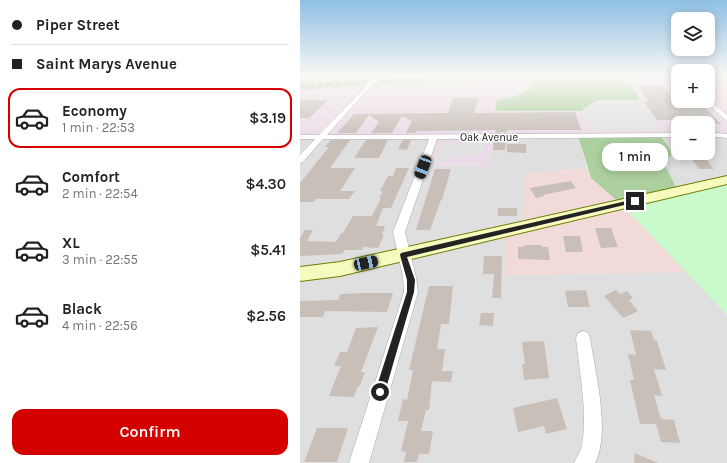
<!DOCTYPE html>
<meta charset="utf-8">
<style>
:root{--surface:#fff;--page:#f6f6f6;--text:#222;--muted:#767676;--line:#e0e0e0;--accent:#d40000}
body{margin:0;font-family:Karla,sans-serif;background:var(--page);color:var(--text);height:100vh;display:flex;flex-direction:column;font-size:15px;white-space:nowrap}
*{box-sizing:border-box;margin:0}
p{font-size:13px;color:var(--muted)}
.icon{flex:none;width:22px;height:22px;fill:none;stroke:currentColor;stroke-width:2;stroke-linecap:round;stroke-linejoin:round}
.map{position:relative;flex:1;overflow:hidden}
.details{display:flex;flex-direction:column;background:var(--surface);width:300px}
.details>*{flex:none}
.guide{display:grid;align-content:center;height:88px;padding:0 12px;background:var(--surface)}
.fabs{position:absolute;left:371px;top:12px;display:grid;gap:8px}
.fabs a{display:grid;place-items:center;width:44px;height:44px;border-radius:8px;background:var(--surface);box-shadow:0 2px 10px #0003;font-size:20px}
.end{position:absolute;width:18px;height:18px;margin:-9px;border:5px solid #222;background:#fff;box-shadow:0 0 0 2px #fff}
.from{border-radius:50%}
.bubble{position:absolute;height:28px;border-radius:12px;background:var(--surface);box-shadow:0 2px 10px #0003;font-size:13px;font-weight:600;line-height:28px;text-align:center}
.car{position:absolute;width:12px;height:24px;margin:-12px -6px;border-radius:5px;box-shadow:0 0 3px 1px #0007;background:linear-gradient(#222 24%,#8ab4d8 0 40%,#222 0 76%,#8ab4d8 0 86%,#222 0)}
.guide b{display:flex;align-items:center;gap:14px;height:38px;font-size:15px}
.guide b+b{border-top:1px solid var(--line)}
.guide i{width:10px;height:10px;background:var(--text)}
ul{padding:0;list-style:none}
li{display:flex;align-items:center;gap:12px;height:60px;margin:0 8px 6px;padding:0 4px;border:2px solid transparent;border-radius:12px}
li div{flex:1}
li b{display:block;font-size:15px}
li em{font-style:normal;font-weight:600}
li.selected{border-color:var(--accent)}
li>.icon{width:36px;height:36px;stroke-width:1.5}
.cta{display:flex;gap:8px;margin-top:auto;padding:8px 12px}
.cta a{flex:1;height:46px;border-radius:12px;background:var(--accent);color:#fff;font-size:16px;font-weight:600;line-height:46px;text-align:center}
main{display:flex;flex:1;min-height:0}
.map>svg:first-child{display:block}
.residential{fill:#e0dfdf}
.commercial{fill:#f2dad9}
.industrial{fill:#ebdbe8}
.forest{fill:#add19e}
.park{fill:#c8facc}
.parking{fill:#e2e2e2}
.building{fill:#c7bfb8}
.lines{fill:none;stroke-linecap:round;stroke-linejoin:round}
.street-casing{stroke:#a9a9a9;stroke-width:1}
.secondary-casing{stroke:#707d05;stroke-width:2}
.street{fill:#fff;fill-rule:evenodd}
.secondary{fill:#f7fabf;fill-rule:evenodd}
.rail{stroke:#707070;stroke-width:1.5;stroke-dasharray:4.5 4.5;stroke-linecap:butt}
.street-bridge-casing{stroke:#a9a9a9;stroke-width:7;stroke-linecap:butt}
.street-bridge{stroke:#fff;stroke-width:6}
.route{fill:#222}
.labels{text-anchor:middle;dominant-baseline:central;stroke-width:3;stroke-linejoin:round;paint-order:stroke}
.far-street-label{font-size:11px;fill:#222;stroke:#fff}
</style>
<main>
<section class="details">
<div class="guide">
<b><i class="from"></i>Piper Street</b>
<b><i></i>Saint Marys Avenue</b>
</div>
<ul>
<li class="selected"><svg class="icon" aria-label="car" viewBox="0 0 24 24"><path d="M5 17H2v-5l4-1 3-4h7l3 4 3 1v5h-3M9 17h6M6 11h13"/><circle cx="7" cy="17" r="2"/><circle cx="17" cy="17" r="2"/></svg><div><b>Economy</b><p>1 min · 22:53</p></div><em>$3.19</em></li>
<li><svg class="icon" aria-label="car" viewBox="0 0 24 24"><path d="M5 17H2v-5l4-1 3-4h7l3 4 3 1v5h-3M9 17h6M6 11h13"/><circle cx="7" cy="17" r="2"/><circle cx="17" cy="17" r="2"/></svg><div><b>Comfort</b><p>2 min · 22:54</p></div><em>$4.30</em></li>
<li><svg class="icon" aria-label="car" viewBox="0 0 24 24"><path d="M5 17H2v-5l4-1 3-4h7l3 4 3 1v5h-3M9 17h6M6 11h13"/><circle cx="7" cy="17" r="2"/><circle cx="17" cy="17" r="2"/></svg><div><b>XL</b><p>3 min · 22:55</p></div><em>$5.41</em></li>
<li><svg class="icon" aria-label="car" viewBox="0 0 24 24"><path d="M5 17H2v-5l4-1 3-4h7l3 4 3 1v5h-3M9 17h6M6 11h13"/><circle cx="7" cy="17" r="2"/><circle cx="17" cy="17" r="2"/></svg><div><b>Black</b><p>4 min · 22:56</p></div><em>$2.56</em></li>
</ul>
<div class="cta"><a>Confirm</a></div>
</section>
<div class="map">
<svg width="427" height="463" viewBox="0 0 427 463">
<rect width="100%" height="100%" fill="#f2efe9"/>
<!-- residential -->
<g class="residential">
<polygon points="408,134 427,136 427,180 378,191 363,161 373,154 360,135 378,135 378,153 408,153"/>
<polygon points="278,136 287,168 224,174 224,227 206,275 386,272 427,315 427,463 0,463 0,137 134,137 124,165 189,166 193,137"/>
</g>
<!-- commercial -->
<g class="commercial">
<polygon points="0,75 95,75 76,78 0,80"/>
<polygon points="408,75 427,75 427,110 408,94"/>
<polygon points="287,168 291,178 321,204 386,272 206,275 206,231 224,227 224,174"/>
</g>
<!-- industrial -->
<polygon class="industrial" points="325,75 378,75 378,101 408,101 408,94 427,110 427,136 408,134 408,123 378,123 378,135 193,137 189,166 124,165 134,137 0,137 0,90 143,82 225,80 232,83 233,88 215,97 197,100 195,111 283,111 299,100 340,100"/>
<!-- forest -->
<g class="forest">
<polygon points="95,75 325,75 340,100 299,100 283,109 283,111 195,111 197,100 214,97 232,88 232,83 225,80 143,82 0,90 0,80 76,78"/>
<polygon points="360,135 373,154 363,161 378,191 321,204 291,178 278,136"/>
</g>
<!-- park -->
<polygon class="park" points="427,180 427,315 321,204"/>
<!-- parking -->
<g class="parking">
<polygon points="299,100 340,100 361,130 291,131 283,109"/>
<polygon points="141,143 188,143 183,151 179,154 157,156 138,164 133,163"/>
</g>
<!-- building -->
<g class="building">
<polygon points="337,86 362,86 380,106 403,106 421,124 376,123 373,120 357,120 344,102 349,102"/>
<polygon points="153,98 178,98 174,113 275,112 281,130 207,130 207,132 195,133 196,130 117,131 115,133 106,133 112,121 102,116 92,133 71,133 79,122 69,115 56,133 37,133 54,114 148,113"/>
<polygon points="0,100 28,100 9,118 0,118"/>
<polygon points="31,140 50,140 30,168 55,168 40,191 55,191 49,199 16,199 14,202 0,202 0,183 29,147 25,147"/>
<polygon points="66,140 88,140 79,158 54,158"/>
<polygon points="103,140 111,140 107,150 98,149"/>
<polygon points="194,140 206,140 205,150 193,150"/>
<polygon points="207,144 226,144 226,153 207,152"/>
<polygon points="392,159 406,159 414,169 399,169"/>
<polygon points="96,168 109,168 91,208 83,208 76,226 85,226 82,235 84,235 78,248 63,247 62,250 45,250 42,254 0,256 0,238 5,230 13,230 7,241 36,242 41,233 43,233 53,216 72,216 81,198 79,198 83,191 80,191 88,176 93,176"/>
<polygon points="135,169 151,169 142,200 141,200 130,230 116,230"/>
<polygon points="271,181 276,188 243,195 244,196 236,198 230,188"/>
<rect x="198" y="208" width="19" height="8"/>
<polygon points="295,228 311,228 318,247 301,248"/>
<polygon points="263,236 280,236 283,252 266,252"/>
<polygon points="224,245 242,245 242,247 248,247 250,260 218,259 218,247 224,247"/>
<polygon points="184,256 202,256 201,298 192,298 194,274 183,274"/>
<polygon points="129,286 153,286 149,324 141,324 137,349 145,349 142,371 153,371 151,382 132,381 129,410 126,410 121,431 133,431 129,454 119,454 117,462 104,462 106,452 101,451 108,421 98,421 103,399 107,400 113,370 109,370"/>
<polygon points="286,290 290,307 268,307 265,291"/>
<polygon points="316,290 320,294 327,291 333,298 329,300 338,311 323,318 304,296"/>
<polygon points="60,293 93,293 87,312 25,311 23,317 0,317 0,301 38,300 41,294"/>
<polygon points="181,313 194,313 193,326 179,325"/>
<polygon points="78,327 61,372 65,372 60,386 58,386 54,397 29,396 41,366 34,366 40,352 47,352 56,328"/>
<polygon points="330,330 351,331 354,340 357,341 366,370 354,369 362,396 354,395 361,419 374,420 380,443 361,442 356,424 340,424 330,380 334,380 328,354 336,355"/>
<polygon points="244,341 249,378 224,380 222,364 225,364 222,342"/>
<polygon points="257,398 267,429 246,434 244,426 218,432 213,408"/>
<polygon points="17,428 48,428 37,462 4,462"/>
<polygon points="335,453 358,463 334,463"/>
</g>
<g class="lines">
<defs>
<g id="street">
<polygon points="374,75 378,75 378,78"/>
<polygon points="68,84 70,85 70,87 27,135 378,133 378,137 137,139 105,232 116,277 118,292 69,463 49,463 104,292 103,277 93,232 129,139 23,139 3,162 0,163 0,155 15,139 0,139 0,135 19,135"/>
<polygon points="408,99 427,115 427,121 404,101 408,101"/>
<polygon points="408,132 427,134 427,138 408,136"/>
<path d="M283,331L288,333L290,338C295,371 311,433 295,463H274C276,458 279,454 281,449C289,418 279,370 276,338L278,333Z"/>
</g>
<polygon id="secondary" points="427,176 427,184 40,276 0,281 0,267 40,262"/>
</defs>
<!-- street casing -->
<use href="#street" class="street-casing"/>
<!-- secondary casing -->
<use href="#secondary" class="secondary-casing"/>
<!-- street -->
<use href="#street" class="street"/>
<!-- secondary -->
<use href="#secondary" class="secondary"/>
<!-- rail -->
<polyline class="rail" points="0,86 176,75"/>
<defs>
<polyline id="street-bridge" points="68,86 76,78"/>
</defs>
<!-- street-bridge casing -->
<use href="#street-bridge" class="street-bridge-casing"/>
<!-- street-bridge -->
<use href="#street-bridge" class="street-bridge"/>
</g>
<!-- sky -->
<linearGradient id="sky" x2="0" y2="1"><stop stop-color="#8fc0e4"/><stop offset="0.54" stop-color="#f9f8f5"/><stop offset="1" stop-color="#f9f8f5" stop-opacity="0"/></linearGradient>
<rect width="427" height="140" fill="url(#sky)"/>
<!-- route -->
<polygon class="route" points="335,199 337,200 337,202 107,257 115,280 114,292 85,392 84,395 80,397 77,395 75,392 107,292 107,280 100,255 101,253"/>
<g class="labels">
<!-- far-street labels -->
<g class="far-street-label">
<text x="189" y="137">Oak Avenue</text>
</g>
</g>
</svg>
<div class="fabs">
<a><svg class="icon" aria-label="layers" viewBox="0 0 24 24"><path d="M12 4l9 5-9 5-9-5zM3 14l9 5 9-5"/></svg></a>
<a>+</a>
<a>−</a>
</div>
<i class="end from" style="left:80px;top:392px"></i>
<i class="end" style="left:335px;top:201px"></i>
<div class="bubble" style="left:302px;top:143px;width:66px">1 min</div>
<i class="car" style="left:123px;top:167px;rotate:201deg"></i>
<i class="car" style="left:66px;top:263px;rotate:78deg"></i>
</div>
</main>
